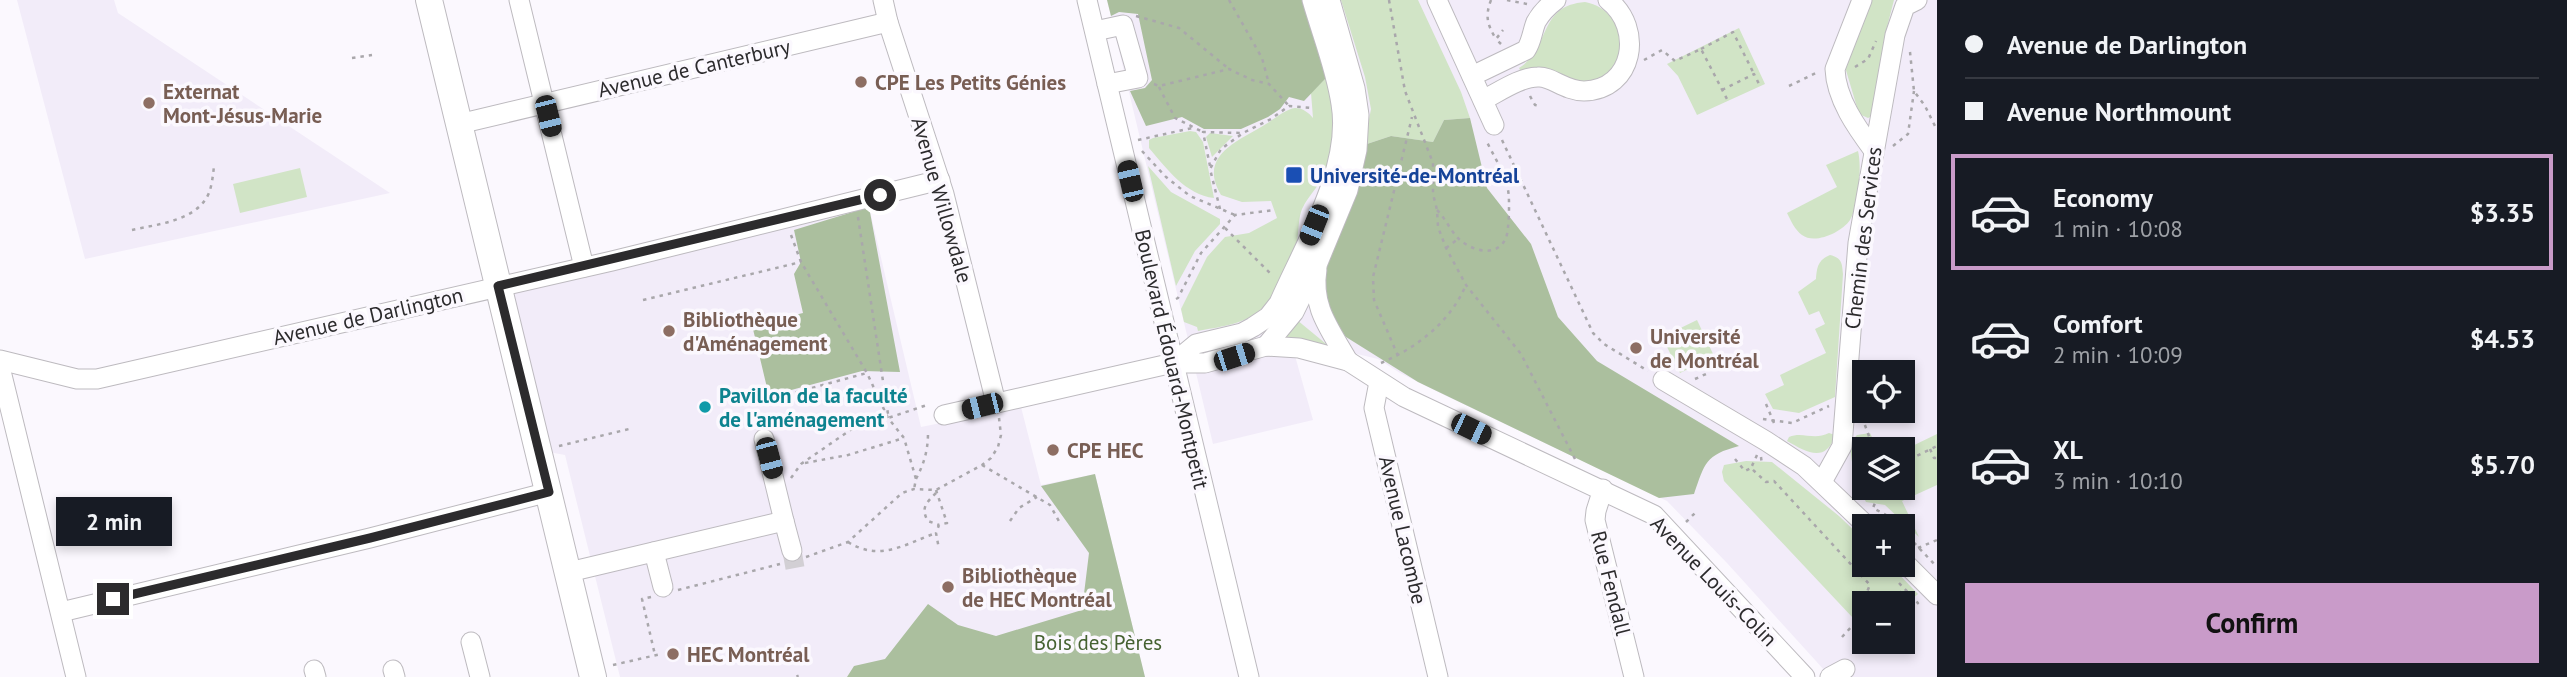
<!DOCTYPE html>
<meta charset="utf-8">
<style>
:root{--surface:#171b24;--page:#242831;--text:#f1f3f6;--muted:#9ea1a6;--line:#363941;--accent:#c99bc9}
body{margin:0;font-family:"PT Sans",sans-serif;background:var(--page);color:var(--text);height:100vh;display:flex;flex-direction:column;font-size:26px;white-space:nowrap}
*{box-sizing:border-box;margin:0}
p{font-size:23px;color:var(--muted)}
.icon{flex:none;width:38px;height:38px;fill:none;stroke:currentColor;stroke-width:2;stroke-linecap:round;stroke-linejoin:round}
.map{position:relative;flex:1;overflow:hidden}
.sheet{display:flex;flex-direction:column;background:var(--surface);width:630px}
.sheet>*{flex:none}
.guide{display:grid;align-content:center;height:154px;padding:0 28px;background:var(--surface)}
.controls{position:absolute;left:1852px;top:360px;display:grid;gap:14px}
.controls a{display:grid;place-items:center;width:63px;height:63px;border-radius:0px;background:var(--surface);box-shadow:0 4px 10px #0003;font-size:35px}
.end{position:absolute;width:32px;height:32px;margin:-16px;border:9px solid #2c2b2d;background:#fff;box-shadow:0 0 0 4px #fff}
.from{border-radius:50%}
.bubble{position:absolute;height:49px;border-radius:0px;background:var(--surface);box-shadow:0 4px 10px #0003;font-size:23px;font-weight:700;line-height:49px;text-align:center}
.car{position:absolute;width:21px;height:42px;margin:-21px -10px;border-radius:9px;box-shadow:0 0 5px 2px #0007;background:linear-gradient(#222 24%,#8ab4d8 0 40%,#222 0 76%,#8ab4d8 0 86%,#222 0)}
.guide b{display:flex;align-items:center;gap:24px;height:66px;font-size:26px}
.guide b+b{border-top:2px solid var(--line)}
.guide i{width:18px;height:18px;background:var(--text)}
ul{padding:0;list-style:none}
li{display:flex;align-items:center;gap:21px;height:116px;margin:0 14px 10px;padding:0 14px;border:4px solid transparent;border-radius:0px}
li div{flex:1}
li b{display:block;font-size:26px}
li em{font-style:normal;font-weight:700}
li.current{border-color:var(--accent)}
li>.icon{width:63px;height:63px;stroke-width:1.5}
.button{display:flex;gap:14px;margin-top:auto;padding:14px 28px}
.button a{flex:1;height:80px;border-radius:0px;background:var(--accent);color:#111;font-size:28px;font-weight:700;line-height:80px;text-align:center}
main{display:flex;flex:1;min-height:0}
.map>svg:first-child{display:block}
.built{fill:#f2ecf9;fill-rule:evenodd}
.green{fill:#d1e4c6}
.forest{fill:#abbf9e}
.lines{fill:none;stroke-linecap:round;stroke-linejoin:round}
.minor-tunnel{stroke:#d2cfd4;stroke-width:19;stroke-dasharray:19 10;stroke-linecap:butt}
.minor-casing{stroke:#bdbabf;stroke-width:21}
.major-casing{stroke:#bdbabf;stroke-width:28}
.path{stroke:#a9a7ab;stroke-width:2.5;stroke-dasharray:3.5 5;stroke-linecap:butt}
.minor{stroke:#fff;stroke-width:19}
.major{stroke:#fff;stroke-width:26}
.route{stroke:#2c2b2d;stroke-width:9}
.education-dot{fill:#8d6e63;stroke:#fbf8fe;stroke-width:2.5}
.transit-dot{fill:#1a4fb4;stroke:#fbf8fe;stroke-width:2.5}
.culture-dot{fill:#0f9aa8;stroke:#fbf8fe;stroke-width:2.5}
.labels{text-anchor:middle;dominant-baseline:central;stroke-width:7;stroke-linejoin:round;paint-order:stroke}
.street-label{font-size:21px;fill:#2c2b2d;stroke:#fbf8fe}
.education-label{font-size:21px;font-weight:bold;fill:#785e54;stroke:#fbf8fe;text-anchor:start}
.transit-label{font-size:21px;font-weight:bold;fill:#164399;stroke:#fbf8fe;text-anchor:start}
.culture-label{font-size:21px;font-weight:bold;fill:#0d838f;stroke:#fbf8fe;text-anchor:start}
.park-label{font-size:21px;fill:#456131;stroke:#fbf8fe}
</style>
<main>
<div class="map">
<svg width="1937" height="677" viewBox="0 0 1937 677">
<rect width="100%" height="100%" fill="#fbf8fe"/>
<!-- built -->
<g class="built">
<polygon points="17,0 114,0 118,13 390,193 85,259"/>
<path d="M1107,0H1937V677H1828L1825,671L1727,563L1667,501L1438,392L1400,373L1378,359L1290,338L1313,420L1213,444ZM1864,373H1902V411H1864ZM1864,450H1902V488H1864ZM1864,527H1902V565H1864ZM1864,604H1902V642H1864Z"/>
<polygon points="869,207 921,427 1021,407 1041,485 1095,474 1145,677 620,677 565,455 538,450 498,286"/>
</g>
<!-- green -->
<g class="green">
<polygon points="1341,0 1418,0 1461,92 1470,118 1444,120 1433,142 1391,136 1364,145 1371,109 1365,77"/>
<polygon points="1871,0 1894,0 1885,35 1872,116 1868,118 1859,114 1845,67"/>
<path d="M1585,2C1624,9 1636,63 1599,79C1577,88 1546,78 1523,76L1519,68C1552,47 1537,6 1585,2Z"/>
<polygon points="1739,28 1765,84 1697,115 1678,76 1667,64"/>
<path d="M1326,78C1334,105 1341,142 1329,168C1322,183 1309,194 1302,209C1298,219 1299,230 1297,241C1294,257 1272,301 1259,311C1242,325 1218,327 1198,331L1197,327L1184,322L1181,309L1207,257L1225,237L1249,233L1277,218L1271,201L1242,202L1221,195C1197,155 1239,141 1266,124C1274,119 1286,109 1295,108C1303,108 1309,113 1313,118L1311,93Z"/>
<path d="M1190,131L1196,132L1203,142L1214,198C1186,195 1166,168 1149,148V140L1153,138Z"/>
<polygon points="1210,133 1233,136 1212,157 1206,137"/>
<path d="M1858,151C1862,167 1859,205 1850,220C1842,232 1815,245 1802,235C1795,230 1791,221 1787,213L1837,187L1826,165Z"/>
<polygon points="1148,166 1171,192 1220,219 1220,224 1195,251 1176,286"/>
<polygon points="300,168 307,197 240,213 233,184"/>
<path d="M1830,255C1842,258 1842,263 1843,274L1835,397L1799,413L1773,409L1765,394L1784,385L1780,375L1826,353L1815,329L1825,324L1819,311L1809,315L1798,292L1816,279C1817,267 1818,260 1830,255Z"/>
<polygon points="1297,320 1331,348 1283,338"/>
<polygon points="1697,320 1714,356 1680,373 1662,337"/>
<path d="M1829,433L1835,435C1826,464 1806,452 1787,441L1789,437C1803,431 1813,441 1829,433Z"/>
<path d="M1870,433L1878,450H1864V488H1902V451L1937,434V485L1902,501L1919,537L1885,505L1866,502C1856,484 1851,465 1850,443L1857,435Z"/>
<path d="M1746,461L1772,462L1839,516L1864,540V565H1890L1918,594C1904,608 1882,604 1864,604V612L1853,618L1724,481L1722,472L1724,465Z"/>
</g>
<!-- forest -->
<g class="forest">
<polygon points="1107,0 1304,0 1326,78 1304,101 1289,97 1280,109 1268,117 1241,129 1204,129 1182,117 1146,126 1130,91 1145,88 1152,80 1138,14 1119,12 1111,16"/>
<path d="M1470,118L1487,188L1531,244L1558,317L1597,361L1739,446C1705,455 1705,463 1694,494L1659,498L1418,382L1346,337L1337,326L1327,300L1325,272L1364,145L1391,136L1433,142L1444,120Z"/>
<polygon points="869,207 900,372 862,371 769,396 752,325 803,313 794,274 801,262 794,230"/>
<polygon points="1095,474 1145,677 847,677 854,666 885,659 928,604 958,625 996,636 1082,610 1089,553 1041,486"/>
</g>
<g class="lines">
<!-- minor-tunnel -->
<polyline class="minor-tunnel" points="792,551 795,568"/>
<defs>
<g id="minor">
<polyline points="519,0 584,267"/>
<polyline points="883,0 888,22 944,194 996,403"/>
<polyline points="1087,0 1249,677"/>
<polyline points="1437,0 1494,125"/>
<path d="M1862,0L1835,69C1836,99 1857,128 1874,151"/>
<polyline points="1095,31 1123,25 1138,78 1107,84"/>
<path d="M1472,76L1526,50C1532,41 1532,32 1536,22C1541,13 1548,6 1556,0"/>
<path d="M1483,100C1499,92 1520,77 1538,77C1551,76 1565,91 1584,91C1634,90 1644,28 1608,0"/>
<polyline points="459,124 888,22"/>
<path d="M1317,269C1311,307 1330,329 1348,361"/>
<polyline points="1266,346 1294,312 1317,265 1348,190 1357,150 1359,115 1355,88 1330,0"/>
<polyline points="0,360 77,379 97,379 612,261 940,180"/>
<path d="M1173,363L1196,344L1242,333L1253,327L1268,317L1279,303C1304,246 1352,167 1341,104C1336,69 1322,35 1312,0"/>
<polyline points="0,367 76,677"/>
<polyline points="1663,380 1766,441 1804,466 1868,527"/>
<polyline points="1379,382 1374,408 1438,677"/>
<polyline points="944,415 1173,363 1205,363 1266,346 1299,348 1348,361 1404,397 1654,515 1805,677"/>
<polyline points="1822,482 1842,446 1858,243 1895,35 1905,6 1917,0"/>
<polyline points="1603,489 1596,511 1595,520 1634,677"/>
<polyline points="784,521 792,551"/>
<polyline points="654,552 663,587"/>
<polyline points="1902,560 1937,595"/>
<polyline points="569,572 784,521 764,439"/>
<polyline points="61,612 370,538 549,492"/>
<polyline points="471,642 480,677"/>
<polyline points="314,670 316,677"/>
<polyline points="393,670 395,677"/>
<polyline points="1830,677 1845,669"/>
</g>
<polyline id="major" points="429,0 593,677"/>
</defs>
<!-- minor casing -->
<use href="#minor" class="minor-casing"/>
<!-- major casing -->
<use href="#major" class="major-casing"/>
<!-- path -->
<g class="path">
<polyline points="1229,0 1262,58 1269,84"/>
<polyline points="1389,0 1405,91 1433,163 1433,194 1437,210 1438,227 1446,248 1466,285 1521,354 1575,459"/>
<path d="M1491,0C1485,16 1487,24 1496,39"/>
<polyline points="1507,0 1527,4"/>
<polyline points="1136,16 1179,28 1229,69"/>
<polyline points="1501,44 1496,39 1503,30"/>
<polyline points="1701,49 1733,32 1754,74"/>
<polyline points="1910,52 1914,91 1925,106 1937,130"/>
<polyline points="352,58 372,55"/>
<polyline points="1644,60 1662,50 1675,61 1701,49 1728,101"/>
<polyline points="1855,67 1868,59 1876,41"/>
<polyline points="1154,84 1159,86 1229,69 1252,80 1269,84 1289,106"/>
<polyline points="1789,86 1818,72"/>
<polyline points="1159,87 1175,118 1203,132"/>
<polyline points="1722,90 1754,74 1760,86"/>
<polyline points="1530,96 1535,105 1540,106"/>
<polyline points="1138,140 1192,128"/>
<polyline points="1502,140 1593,333 1604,344 1648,371"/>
<polyline points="1893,146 1908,134 1914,91"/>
<polyline points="1142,151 1166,177 1190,196 1235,215"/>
<polyline points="1210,166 1203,132 1242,133"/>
<polyline points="1220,209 1210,169 1221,149 1243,133 1271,119 1289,106 1313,108"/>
<path d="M1437,210C1446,219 1451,232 1460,240C1473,251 1497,258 1506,238C1509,230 1510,199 1508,190C1505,173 1493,155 1486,140"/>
<polyline points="858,217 888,414"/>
<polyline points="1225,228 1272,275"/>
<path d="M132,230C158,224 197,221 209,193C212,185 213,175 214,166"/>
<polyline points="791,235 801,262 867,373 888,418 904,438 916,479 914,489"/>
<polyline points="1446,248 1458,239"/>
<polyline points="1176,299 1178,298 1201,253 1235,215 1274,210"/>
<polyline points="643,300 801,262"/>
<polyline points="1398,356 1374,300 1373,277 1412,117"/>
<path d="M1381,363C1418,347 1450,322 1466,285"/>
<polyline points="1894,366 1898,363"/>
<polyline points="1889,373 1896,370"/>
<polyline points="1895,373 1897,372"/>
<polyline points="1695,379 1706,374"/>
<polyline points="771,399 867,373"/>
<polyline points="1766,404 1774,423"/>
<polyline points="1862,417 1874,450"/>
<polyline points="1763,419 1792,423 1829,406"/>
<polyline points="559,446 633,428"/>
<polyline points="1930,449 1934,458 1937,458"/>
<polyline points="1757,455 1751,468 1766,482 1774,481 1870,585 1863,601 1901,592 1905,589"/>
<polyline points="1761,457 1762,465"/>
<polyline points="1735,459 1745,471 1751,468"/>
<polyline points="805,463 848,455 904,438"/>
<polyline points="1902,463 1937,446"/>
<polyline points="982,465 1050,505 1060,523"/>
<polyline points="791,478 801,464 862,422 888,418 927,405"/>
<path d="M916,479C924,464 928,450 928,433"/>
<polyline points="1881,488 1873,508 1888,516 1899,527"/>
<polyline points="936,490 947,523 939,525 936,533 939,549"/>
<path d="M936,493C927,502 920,508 928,521L939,525"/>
<polyline points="1010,521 1019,508 1037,497"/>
<polyline points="1686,522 1698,510"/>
<polyline points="1902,530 1937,567"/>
<path d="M848,542C880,562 905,544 936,533"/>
<polyline points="1918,548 1937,540"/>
<polyline points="806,557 848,542 902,493 914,489 936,490 982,465 991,458 998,447 1001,435 999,418"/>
<polyline points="1899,583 1918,603 1910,610"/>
<polyline points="678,590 780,564"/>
<polyline points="651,597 642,599 655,655"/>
<polyline points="1842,637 1854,624 1854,619 1863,601"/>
<polyline points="613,665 661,654"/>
<polyline points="797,675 798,677"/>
</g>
<!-- minor -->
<use href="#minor" class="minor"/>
<!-- major -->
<use href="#major" class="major"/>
</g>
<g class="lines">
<!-- route -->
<polyline class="route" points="113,599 370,538 549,492 498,286 880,195"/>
</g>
<!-- markers -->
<g class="education-dot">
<circle cx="861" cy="82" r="7"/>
<circle cx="149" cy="103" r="7"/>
<circle cx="669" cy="331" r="7"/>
<circle cx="1636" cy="348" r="7"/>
<circle cx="1053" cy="450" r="7"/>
<circle cx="948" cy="587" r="7"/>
<circle cx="673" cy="654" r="7"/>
</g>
<rect class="transit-dot" x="1285" y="166" width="18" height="18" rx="3.5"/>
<circle class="culture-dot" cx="705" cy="407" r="7"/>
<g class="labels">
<!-- street labels -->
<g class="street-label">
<text transform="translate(694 68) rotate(-13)">Avenue de Canterbury</text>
<text transform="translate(942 200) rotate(74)">Avenue Willowdale</text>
<text transform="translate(1863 238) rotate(-83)">Chemin des Services</text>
<text transform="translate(368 316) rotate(-13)">Avenue de Darlington</text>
<text transform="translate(1172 359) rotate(77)">Boulevard Édouard-Montpetit</text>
<text transform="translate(1403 530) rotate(77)">Avenue Lacombe</text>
<text transform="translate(1714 581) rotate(46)">Avenue Louis-Colin</text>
<text transform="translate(1611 583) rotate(76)">Rue Fendall</text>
</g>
<!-- education labels -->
<g class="education-label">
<text x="875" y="82">CPE Les Petits Génies</text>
<text x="163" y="91">Externat<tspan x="163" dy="24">Mont-Jésus-Marie</tspan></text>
<text x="683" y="319">Bibliothèque<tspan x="683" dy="24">d'Aménagement</tspan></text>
<text x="1650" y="336">Université<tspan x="1650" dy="24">de Montréal</tspan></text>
<text x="1067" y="450">CPE HEC</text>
<text x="962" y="575">Bibliothèque<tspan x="962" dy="24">de HEC Montréal</tspan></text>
<text x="687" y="654">HEC Montréal</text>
</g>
<!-- transit labels -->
<g class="transit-label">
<text x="1310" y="175">Université-de-Montréal</text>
</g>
<!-- culture labels -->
<g class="culture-label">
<text x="719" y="395">Pavillon de la faculté<tspan x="719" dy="24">de l'aménagement</tspan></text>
</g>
<!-- park labels -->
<g class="park-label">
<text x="1098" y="642">Bois des Pères</text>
</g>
</g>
</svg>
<div class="controls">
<a><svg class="icon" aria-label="locate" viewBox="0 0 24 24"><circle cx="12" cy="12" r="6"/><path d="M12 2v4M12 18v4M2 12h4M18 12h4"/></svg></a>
<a><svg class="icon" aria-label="layers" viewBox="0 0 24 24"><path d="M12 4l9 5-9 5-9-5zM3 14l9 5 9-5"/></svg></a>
<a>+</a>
<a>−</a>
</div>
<i class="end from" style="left:880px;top:195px"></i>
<i class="end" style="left:113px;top:599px"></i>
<div class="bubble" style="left:56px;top:497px;width:116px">2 min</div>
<i class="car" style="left:548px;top:116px;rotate:166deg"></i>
<i class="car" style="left:1130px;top:181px;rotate:347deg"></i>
<i class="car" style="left:1314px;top:225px;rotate:202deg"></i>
<i class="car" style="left:1234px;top:357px;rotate:72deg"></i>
<i class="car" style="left:982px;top:406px;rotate:256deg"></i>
<i class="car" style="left:1471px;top:429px;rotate:116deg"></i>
<i class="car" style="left:769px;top:458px;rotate:165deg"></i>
</div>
<section class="sheet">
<div class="guide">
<b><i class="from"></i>Avenue de Darlington</b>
<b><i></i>Avenue Northmount</b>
</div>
<ul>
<li class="current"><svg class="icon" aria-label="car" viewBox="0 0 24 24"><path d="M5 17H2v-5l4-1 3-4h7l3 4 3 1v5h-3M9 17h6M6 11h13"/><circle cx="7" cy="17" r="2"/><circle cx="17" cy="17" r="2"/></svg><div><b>Economy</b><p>1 min · 10:08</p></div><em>$3.35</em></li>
<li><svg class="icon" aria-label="car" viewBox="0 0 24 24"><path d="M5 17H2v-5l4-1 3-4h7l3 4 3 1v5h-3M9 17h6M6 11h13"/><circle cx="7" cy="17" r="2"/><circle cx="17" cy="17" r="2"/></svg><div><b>Comfort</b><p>2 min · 10:09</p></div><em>$4.53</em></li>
<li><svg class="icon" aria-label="car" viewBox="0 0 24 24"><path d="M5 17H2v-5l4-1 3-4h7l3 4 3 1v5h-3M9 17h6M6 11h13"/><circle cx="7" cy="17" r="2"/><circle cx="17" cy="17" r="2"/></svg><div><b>XL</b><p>3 min · 10:10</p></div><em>$5.70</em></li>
</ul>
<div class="button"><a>Confirm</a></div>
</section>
</main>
